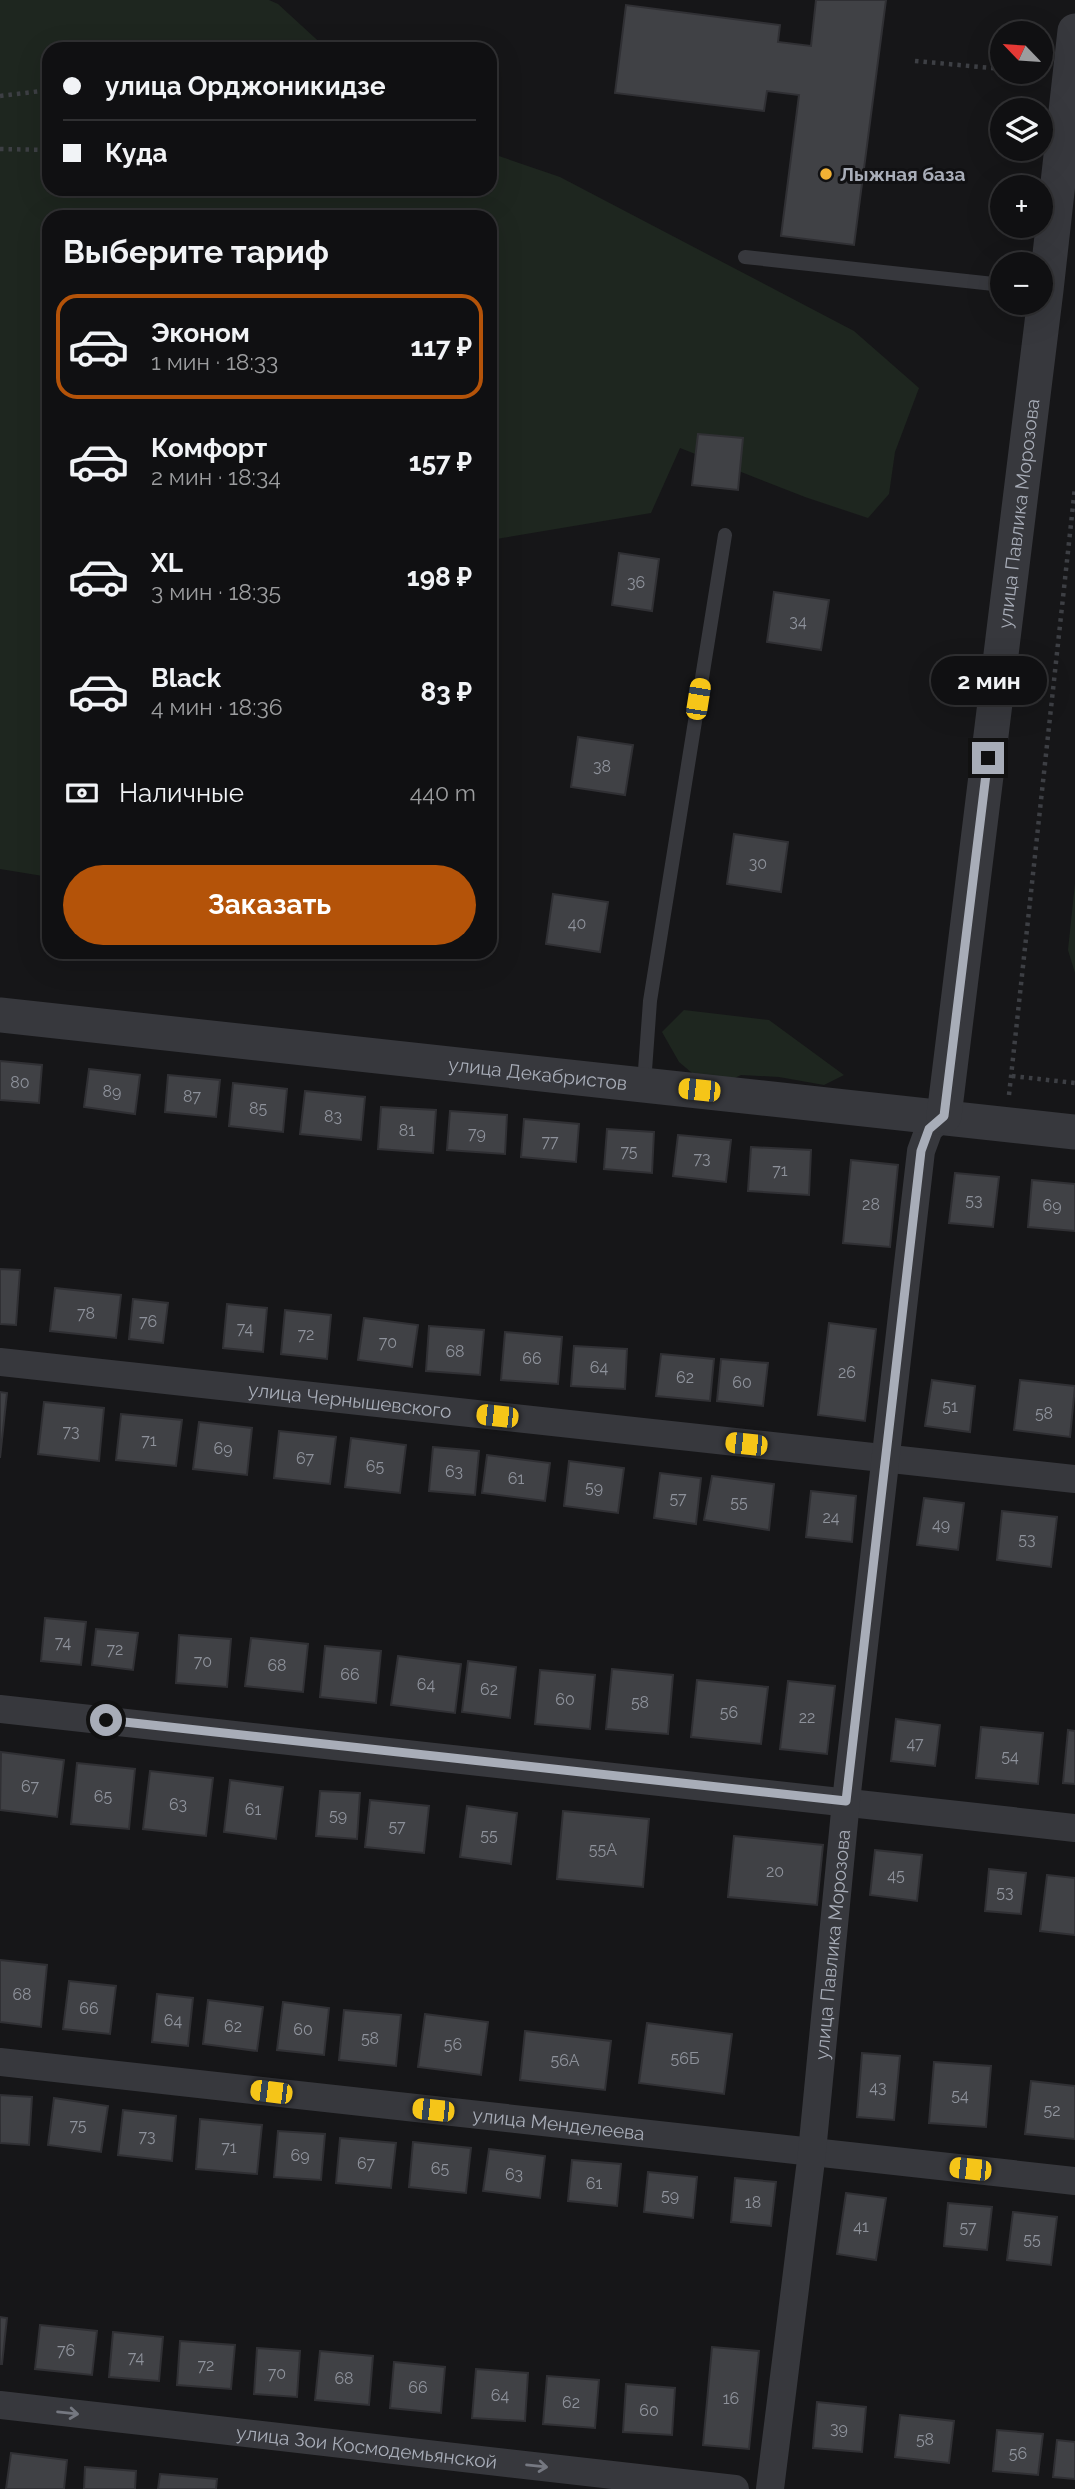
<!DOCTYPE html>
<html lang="ru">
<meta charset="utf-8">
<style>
:root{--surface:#101012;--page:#1e1e20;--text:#f1f3f6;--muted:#9c9d9f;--line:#303032;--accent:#b45309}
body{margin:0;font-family:Raleway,sans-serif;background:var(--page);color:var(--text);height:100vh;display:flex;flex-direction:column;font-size:26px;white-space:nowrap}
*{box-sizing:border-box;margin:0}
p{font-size:23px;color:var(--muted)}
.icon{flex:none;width:38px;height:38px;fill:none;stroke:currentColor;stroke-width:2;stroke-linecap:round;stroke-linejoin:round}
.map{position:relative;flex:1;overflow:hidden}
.sheet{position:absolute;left:42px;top:210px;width:455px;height:749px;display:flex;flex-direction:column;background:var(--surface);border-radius:21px;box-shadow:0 7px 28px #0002,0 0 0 2px var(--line)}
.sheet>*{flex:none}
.banner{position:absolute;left:42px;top:42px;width:455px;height:154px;border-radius:21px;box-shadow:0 7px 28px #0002,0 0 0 2px var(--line);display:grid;align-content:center;height:154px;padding:0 21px;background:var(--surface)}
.needle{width:46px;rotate:295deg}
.fabs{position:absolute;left:990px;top:21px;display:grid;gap:14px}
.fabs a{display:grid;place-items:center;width:63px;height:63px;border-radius:50%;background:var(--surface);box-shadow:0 7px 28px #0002,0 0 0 2px var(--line);font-size:35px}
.end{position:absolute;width:32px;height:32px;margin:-16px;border:9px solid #a8adb8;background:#111;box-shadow:0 0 0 4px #111}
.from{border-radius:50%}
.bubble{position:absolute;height:49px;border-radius:24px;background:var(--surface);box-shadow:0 7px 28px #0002,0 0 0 2px var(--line);font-size:23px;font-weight:700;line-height:49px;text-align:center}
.car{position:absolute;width:21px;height:42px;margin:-21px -10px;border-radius:9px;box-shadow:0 0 5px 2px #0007;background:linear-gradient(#f5c518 24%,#345 0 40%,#f5c518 0 76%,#345 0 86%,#f5c518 0)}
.banner b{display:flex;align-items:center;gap:24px;height:66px;font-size:26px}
.banner b+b{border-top:2px solid var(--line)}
.banner i{width:18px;height:18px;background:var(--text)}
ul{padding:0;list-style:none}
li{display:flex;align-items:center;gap:21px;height:105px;margin:0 14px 10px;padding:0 7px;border:4px solid transparent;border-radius:21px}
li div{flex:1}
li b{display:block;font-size:26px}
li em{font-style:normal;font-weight:700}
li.on{border-color:var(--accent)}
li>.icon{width:63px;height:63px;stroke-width:1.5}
h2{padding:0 21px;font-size:32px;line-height:84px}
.pay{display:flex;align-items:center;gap:18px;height:77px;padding:0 21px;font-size:26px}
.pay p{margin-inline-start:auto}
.primary-button{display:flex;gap:14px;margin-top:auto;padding:14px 21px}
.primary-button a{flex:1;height:80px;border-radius:42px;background:var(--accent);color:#fff;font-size:28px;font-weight:700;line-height:80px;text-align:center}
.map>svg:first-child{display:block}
.green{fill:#1e261f}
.building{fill:#404145;stroke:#303034;stroke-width:2}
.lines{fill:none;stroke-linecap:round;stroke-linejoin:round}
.path{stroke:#3d3f44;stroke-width:4.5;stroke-dasharray:3.5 5;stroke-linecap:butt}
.service{stroke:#37383d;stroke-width:14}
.minor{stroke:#37383d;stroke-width:28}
.tertiary{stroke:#37383d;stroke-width:35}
.oneway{stroke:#757881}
.route{stroke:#a8adb8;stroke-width:9}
.poi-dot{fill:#f2b134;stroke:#111113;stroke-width:2.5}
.labels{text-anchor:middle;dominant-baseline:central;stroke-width:6;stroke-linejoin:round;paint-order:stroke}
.number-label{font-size:16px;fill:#8e929b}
.poi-label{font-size:19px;font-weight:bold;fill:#a8adb8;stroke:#111113;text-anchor:start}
.street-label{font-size:19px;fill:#a8adb8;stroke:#111113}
</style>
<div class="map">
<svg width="1075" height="2489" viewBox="0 0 1075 2489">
<rect width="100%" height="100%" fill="#161618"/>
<!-- green -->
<g class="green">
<polygon points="0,0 269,0 278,4 327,49 49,49 49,189 490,189 490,153 560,177 854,331 919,388 895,452 889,494 868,518 805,497 680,448 651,513 490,540 490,217 49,217 49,877 0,869"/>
<polygon points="1075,883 1075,973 1068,950"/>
<polygon points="684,1010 769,1020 844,1075 824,1085 779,1077 741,1075 711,1089 679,1062 662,1032"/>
</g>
<!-- building -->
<g class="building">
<polygon points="816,0 886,0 854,245 781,236 799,95 767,91 764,111 615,93 626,5 780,25 778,42 811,46"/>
<polygon points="698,434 743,438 738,490 692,485"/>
<polygon points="619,553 659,559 652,611 612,605"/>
<polygon points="774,592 829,600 821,650 767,642"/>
<polygon points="578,737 633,745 625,795 571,787"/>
<polygon points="734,834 788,842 781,892 727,884"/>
<polygon points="553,894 608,902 600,952 546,944"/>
<polygon points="0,1061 42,1065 39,1103 0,1100"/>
<polygon points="89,1069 140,1075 135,1114 84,1107"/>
<polygon points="168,1075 220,1080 216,1117 165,1112"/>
<polygon points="233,1083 287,1089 283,1132 229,1126"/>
<polygon points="305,1091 365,1097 361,1140 300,1134"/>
<polygon points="381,1107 436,1110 433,1153 378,1149"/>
<polygon points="450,1111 507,1115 505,1154 447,1150"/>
<polygon points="524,1119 579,1124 576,1162 521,1157"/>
<polygon points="607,1129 654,1132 652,1173 604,1169"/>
<polygon points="678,1135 731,1140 726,1182 673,1176"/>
<polygon points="751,1147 811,1150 809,1195 748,1191"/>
<polygon points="851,1160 898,1165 890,1247 843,1243"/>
<polygon points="955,1173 999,1177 993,1227 949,1223"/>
<polygon points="1032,1180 1075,1184 1075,1231 1028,1227"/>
<polygon points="0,1269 20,1270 16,1325 0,1324"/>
<polygon points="55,1288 121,1295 116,1338 50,1331"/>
<polygon points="133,1299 168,1303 163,1343 129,1339"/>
<polygon points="227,1304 267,1308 263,1352 223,1348"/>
<polygon points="285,1310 331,1315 327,1359 281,1354"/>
<polygon points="364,1318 418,1325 412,1367 358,1360"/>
<polygon points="829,1323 876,1329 865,1421 818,1415"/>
<polygon points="429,1326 484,1330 480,1375 426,1371"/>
<polygon points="505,1332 562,1337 558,1384 501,1380"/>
<polygon points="574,1346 627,1349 625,1389 571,1386"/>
<polygon points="661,1354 714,1359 710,1401 656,1396"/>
<polygon points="721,1359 768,1363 763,1406 717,1401"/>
<polygon points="932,1380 975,1386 970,1432 925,1426"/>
<polygon points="1020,1380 1075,1386 1070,1437 1014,1430"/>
<polygon points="0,1392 7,1393 0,1458"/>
<polygon points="44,1402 104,1408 99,1461 38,1454"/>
<polygon points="121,1414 182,1420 176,1466 116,1460"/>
<polygon points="199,1422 252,1428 247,1475 193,1469"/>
<polygon points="279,1431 336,1437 330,1484 274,1478"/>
<polygon points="351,1438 406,1445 400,1493 345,1487"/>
<polygon points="433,1447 479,1451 475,1495 429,1491"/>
<polygon points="487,1455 550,1463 545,1501 482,1493"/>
<polygon points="569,1461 624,1468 618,1513 564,1506"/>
<polygon points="660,1473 701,1478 696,1524 654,1518"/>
<polygon points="712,1476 774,1484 769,1530 704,1520"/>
<polygon points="811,1491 856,1496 852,1542 806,1537"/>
<polygon points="924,1498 964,1503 958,1550 917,1545"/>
<polygon points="1002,1511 1057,1517 1051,1567 997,1560"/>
<polygon points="45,1618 86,1622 81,1665 41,1661"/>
<polygon points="96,1629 138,1633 133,1670 92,1665"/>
<polygon points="179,1635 231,1639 227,1687 176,1683"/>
<polygon points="251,1638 308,1644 303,1692 245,1686"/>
<polygon points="325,1646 381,1651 376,1703 320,1697"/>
<polygon points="398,1656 461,1664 455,1713 391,1705"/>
<polygon points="468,1661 516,1667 510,1718 462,1712"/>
<polygon points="612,1669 673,1675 668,1734 606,1729"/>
<polygon points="540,1670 595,1675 590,1729 535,1724"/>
<polygon points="697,1680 768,1687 761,1744 691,1737"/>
<polygon points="788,1681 835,1686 827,1754 780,1749"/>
<polygon points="896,1719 940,1725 935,1766 891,1761"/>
<polygon points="981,1727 1043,1733 1038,1784 976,1778"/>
<polygon points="1068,1730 1075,1731 1075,1784 1063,1783"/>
<polygon points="1,1752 64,1760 57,1817 0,1810"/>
<polygon points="77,1763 135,1769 129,1829 71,1824"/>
<polygon points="150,1771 213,1778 206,1836 143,1829"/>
<polygon points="230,1780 283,1787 276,1839 224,1832"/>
<polygon points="320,1791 360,1793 357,1839 316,1836"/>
<polygon points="370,1800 429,1806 424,1853 365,1847"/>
<polygon points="467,1806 517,1813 511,1864 460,1857"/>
<polygon points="563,1811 649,1819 643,1887 557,1879"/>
<polygon points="734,1836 823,1845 817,1905 728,1897"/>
<polygon points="875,1850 922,1855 917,1901 870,1895"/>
<polygon points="989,1869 1026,1873 1021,1914 985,1911"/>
<polygon points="1047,1875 1075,1878 1075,1935 1040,1931"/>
<polygon points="0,1960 47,1965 41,2027 0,2022"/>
<polygon points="69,1981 116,1986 110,2034 63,2029"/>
<polygon points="157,1994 193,1998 188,2046 152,2042"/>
<polygon points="208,2000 263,2007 257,2051 203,2044"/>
<polygon points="283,2002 329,2008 324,2055 277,2050"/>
<polygon points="344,2010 401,2015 396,2066 339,2060"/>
<polygon points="425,2014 488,2022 481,2075 418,2067"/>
<polygon points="647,2023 732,2034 724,2094 639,2083"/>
<polygon points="525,2031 611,2041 605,2090 520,2080"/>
<polygon points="862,2053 900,2056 894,2120 857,2117"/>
<polygon points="934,2062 991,2066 986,2127 929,2123"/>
<polygon points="1031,2081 1075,2086 1075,2139 1025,2134"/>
<polygon points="0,2095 32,2097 29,2145 0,2143"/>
<polygon points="54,2098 108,2106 101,2152 48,2145"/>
<polygon points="123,2110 176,2116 172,2161 118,2155"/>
<polygon points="200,2119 262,2125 257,2174 196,2169"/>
<polygon points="278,2131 325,2134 321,2180 274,2177"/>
<polygon points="340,2138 396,2143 391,2188 336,2183"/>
<polygon points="413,2142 471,2148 466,2193 409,2187"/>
<polygon points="489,2149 545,2156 540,2198 483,2191"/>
<polygon points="572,2160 621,2164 617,2206 568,2201"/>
<polygon points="648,2172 697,2177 693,2218 644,2212"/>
<polygon points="735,2178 776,2182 771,2226 731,2222"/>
<polygon points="846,2193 886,2198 876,2260 837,2254"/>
<polygon points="948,2203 992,2207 987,2250 944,2246"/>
<polygon points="1013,2212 1057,2217 1051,2265 1007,2260"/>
<polygon points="0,2317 7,2318 2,2364 0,2364"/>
<polygon points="40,2325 97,2331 92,2375 35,2369"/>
<polygon points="113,2332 163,2337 159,2381 109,2377"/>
<polygon points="180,2341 235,2345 231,2389 177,2385"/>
<polygon points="712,2347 759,2351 749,2449 703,2445"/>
<polygon points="257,2348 300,2351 297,2397 254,2394"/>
<polygon points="320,2351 373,2356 369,2405 315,2400"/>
<polygon points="394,2362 445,2367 441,2413 390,2408"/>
<polygon points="476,2369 528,2373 525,2421 472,2418"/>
<polygon points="547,2376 599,2380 595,2428 543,2424"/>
<polygon points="626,2384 675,2388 672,2435 623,2432"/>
<polygon points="817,2402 866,2407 862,2452 813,2448"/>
<polygon points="900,2415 954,2421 949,2463 895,2457"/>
<polygon points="997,2430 1043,2434 1038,2475 993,2471"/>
<polygon points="1057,2440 1075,2442 1075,2479 1053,2477"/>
<polygon points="11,2453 67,2460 64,2489 6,2489"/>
<polygon points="85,2467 136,2471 135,2489 84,2489"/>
<polygon points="160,2474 217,2479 216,2489 158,2489"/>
</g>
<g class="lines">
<!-- path -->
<g class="path">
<polyline points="915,61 1003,69"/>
<polyline points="0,96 49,90"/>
<polyline points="0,149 49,150"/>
<polyline points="1012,1076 1075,1083"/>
<polyline points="1009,1095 1075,487"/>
</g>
<!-- service -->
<g class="service">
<polyline points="745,257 1003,285"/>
<polyline points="644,1084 650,1001 725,535"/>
</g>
<!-- minor -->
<g class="minor">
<path id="s1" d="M0,1362L1075,1479"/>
<polyline points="0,1709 1075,1828"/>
<path id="s2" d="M0,2062L1075,2181"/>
<path id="s3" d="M0,2405L735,2489"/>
<path id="s4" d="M770,2489L812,2152L846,1801L921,1151L929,1129L944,1116"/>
</g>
<!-- tertiary -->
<g class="tertiary">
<path id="s5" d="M0,1015L1075,1132"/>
<path id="s6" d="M944,1116L1046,290L1075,31"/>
</g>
</g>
<!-- one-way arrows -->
<defs><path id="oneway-shaft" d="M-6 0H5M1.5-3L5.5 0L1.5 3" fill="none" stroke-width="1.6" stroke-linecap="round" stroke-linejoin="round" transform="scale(1.75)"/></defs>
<g class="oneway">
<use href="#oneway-shaft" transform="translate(68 2413) rotate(6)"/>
<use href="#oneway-shaft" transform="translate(537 2466) rotate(6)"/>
</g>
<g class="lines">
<!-- route -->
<polyline class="route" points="106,1720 846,1801 921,1151 929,1129 944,1116 988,758"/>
</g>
<!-- markers -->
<circle class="poi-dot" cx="826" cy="174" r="7"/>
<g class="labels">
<!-- number labels -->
<g class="number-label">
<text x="636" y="582">36</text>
<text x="798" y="621">34</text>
<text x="602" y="766">38</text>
<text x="758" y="863">30</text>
<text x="577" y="923">40</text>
<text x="20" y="1082">80</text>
<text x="112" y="1091">89</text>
<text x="192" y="1096">87</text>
<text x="258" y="1108">85</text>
<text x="333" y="1116">83</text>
<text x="407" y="1130">81</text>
<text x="477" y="1133">79</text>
<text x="550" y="1141">77</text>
<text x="629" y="1151">75</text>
<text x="702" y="1158">73</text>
<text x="780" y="1170">71</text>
<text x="974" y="1200">53</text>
<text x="871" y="1204">28</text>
<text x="1052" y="1205">69</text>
<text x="86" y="1313">78</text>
<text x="148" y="1321">76</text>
<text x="245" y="1328">74</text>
<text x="306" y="1334">72</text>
<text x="388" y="1342">70</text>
<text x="455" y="1351">68</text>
<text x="532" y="1358">66</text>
<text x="599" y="1367">64</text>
<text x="847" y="1372">26</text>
<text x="685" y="1377">62</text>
<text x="742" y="1382">60</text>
<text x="950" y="1406">51</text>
<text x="1044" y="1413">58</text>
<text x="71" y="1431">73</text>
<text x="149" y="1440">71</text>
<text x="223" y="1448">69</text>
<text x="305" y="1458">67</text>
<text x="375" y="1466">65</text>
<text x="454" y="1471">63</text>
<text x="516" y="1478">61</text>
<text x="594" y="1487">59</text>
<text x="678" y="1498">57</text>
<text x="739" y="1502">55</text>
<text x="831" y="1517">24</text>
<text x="941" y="1524">49</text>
<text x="1027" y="1539">53</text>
<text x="63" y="1642">74</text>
<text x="115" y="1649">72</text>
<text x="203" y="1661">70</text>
<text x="277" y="1665">68</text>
<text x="350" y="1674">66</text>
<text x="426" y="1684">64</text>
<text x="489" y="1689">62</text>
<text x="565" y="1699">60</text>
<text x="640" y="1702">58</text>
<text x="729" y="1712">56</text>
<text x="807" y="1717">22</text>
<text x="915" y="1743">47</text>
<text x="1010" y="1756">54</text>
<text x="30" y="1786">67</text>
<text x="103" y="1796">65</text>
<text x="178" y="1804">63</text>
<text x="253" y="1809">61</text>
<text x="338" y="1815">59</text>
<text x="397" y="1826">57</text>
<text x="489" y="1835">55</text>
<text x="603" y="1849">55А</text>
<text x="775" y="1871">20</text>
<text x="896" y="1875">45</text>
<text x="1005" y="1892">53</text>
<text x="22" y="1994">68</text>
<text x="89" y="2008">66</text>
<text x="173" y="2020">64</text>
<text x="233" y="2026">62</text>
<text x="303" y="2029">60</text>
<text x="370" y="2038">58</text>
<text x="453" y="2044">56</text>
<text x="685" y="2058">56Б</text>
<text x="565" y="2060">56А</text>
<text x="878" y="2087">43</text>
<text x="960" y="2095">54</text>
<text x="1052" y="2110">52</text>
<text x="78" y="2125">75</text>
<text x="147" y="2136">73</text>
<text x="229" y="2147">71</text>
<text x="300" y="2155">69</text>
<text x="366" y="2163">67</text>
<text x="440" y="2168">65</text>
<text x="514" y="2174">63</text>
<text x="594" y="2183">61</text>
<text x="670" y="2195">59</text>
<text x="753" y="2202">18</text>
<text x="861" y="2226">41</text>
<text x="968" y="2227">57</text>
<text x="1032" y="2239">55</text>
<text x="66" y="2350">76</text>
<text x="136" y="2357">74</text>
<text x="206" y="2365">72</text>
<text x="277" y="2373">70</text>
<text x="344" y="2378">68</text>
<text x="418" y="2387">66</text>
<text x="500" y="2395">64</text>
<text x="731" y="2398">16</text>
<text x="571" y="2402">62</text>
<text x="649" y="2410">60</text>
<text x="839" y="2428">39</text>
<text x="925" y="2439">58</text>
<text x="1018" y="2453">56</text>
</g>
<!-- poi labels -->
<g class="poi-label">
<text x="840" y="174">Лыжная база</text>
</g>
<!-- street labels -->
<g class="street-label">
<text stroke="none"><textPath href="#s6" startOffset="607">улица Павлика Морозова</textPath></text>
<text stroke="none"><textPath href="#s5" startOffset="541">улица Декабристов</textPath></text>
<text stroke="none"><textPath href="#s1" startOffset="352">улица Чернышевского</textPath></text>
<text stroke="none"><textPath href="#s4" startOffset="548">улица Павлика Морозова</textPath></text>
<text stroke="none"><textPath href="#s2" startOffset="562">улица Менделеева</textPath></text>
<text stroke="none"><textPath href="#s3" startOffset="369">улица Зои Космодемьянской</textPath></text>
</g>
</g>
</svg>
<div class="fabs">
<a><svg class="needle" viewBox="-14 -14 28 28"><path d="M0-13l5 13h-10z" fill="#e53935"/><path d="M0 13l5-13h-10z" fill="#9c9d9f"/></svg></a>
<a><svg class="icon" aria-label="layers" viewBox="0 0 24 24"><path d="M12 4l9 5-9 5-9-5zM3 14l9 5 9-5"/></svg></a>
<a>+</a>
<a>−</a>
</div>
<i class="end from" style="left:106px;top:1720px"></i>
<i class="end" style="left:988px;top:758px"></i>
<div class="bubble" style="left:931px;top:656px;width:116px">2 мин</div>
<i class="car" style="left:698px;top:699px;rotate:9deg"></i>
<i class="car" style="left:699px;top:1090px;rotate:276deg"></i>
<i class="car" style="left:497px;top:1416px;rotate:276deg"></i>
<i class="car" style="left:746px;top:1444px;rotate:276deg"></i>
<i class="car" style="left:271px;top:2092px;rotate:277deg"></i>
<i class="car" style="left:433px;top:2110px;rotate:276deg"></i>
<i class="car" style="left:970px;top:2169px;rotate:276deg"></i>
<div class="banner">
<b><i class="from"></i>улица Орджоникидзе</b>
<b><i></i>Куда</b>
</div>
<section class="sheet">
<h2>Выберите тариф</h2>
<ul>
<li class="on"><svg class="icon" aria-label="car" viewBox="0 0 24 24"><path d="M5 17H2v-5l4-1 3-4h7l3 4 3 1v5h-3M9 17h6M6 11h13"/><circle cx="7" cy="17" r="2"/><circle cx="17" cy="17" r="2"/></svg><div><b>Эконом</b><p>1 мин · 18:33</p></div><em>117 ₽</em></li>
<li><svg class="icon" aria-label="car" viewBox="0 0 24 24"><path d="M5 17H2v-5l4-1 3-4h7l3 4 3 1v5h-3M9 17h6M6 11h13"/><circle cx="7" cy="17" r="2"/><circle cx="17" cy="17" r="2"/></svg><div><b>Комфорт</b><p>2 мин · 18:34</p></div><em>157 ₽</em></li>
<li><svg class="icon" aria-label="car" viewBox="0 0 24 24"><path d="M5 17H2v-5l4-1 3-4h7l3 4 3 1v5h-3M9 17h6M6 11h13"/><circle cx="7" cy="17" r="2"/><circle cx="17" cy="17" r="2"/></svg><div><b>XL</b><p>3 мин · 18:35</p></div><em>198 ₽</em></li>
<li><svg class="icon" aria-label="car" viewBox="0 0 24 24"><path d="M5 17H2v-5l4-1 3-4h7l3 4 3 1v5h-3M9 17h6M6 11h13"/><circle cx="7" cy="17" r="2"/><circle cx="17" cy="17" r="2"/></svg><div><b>Black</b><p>4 мин · 18:36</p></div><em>83 ₽</em></li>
</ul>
<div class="pay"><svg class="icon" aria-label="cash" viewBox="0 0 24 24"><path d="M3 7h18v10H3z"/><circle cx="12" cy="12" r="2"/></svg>Наличные<p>440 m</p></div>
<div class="primary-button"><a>Заказать</a></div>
</section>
</div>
